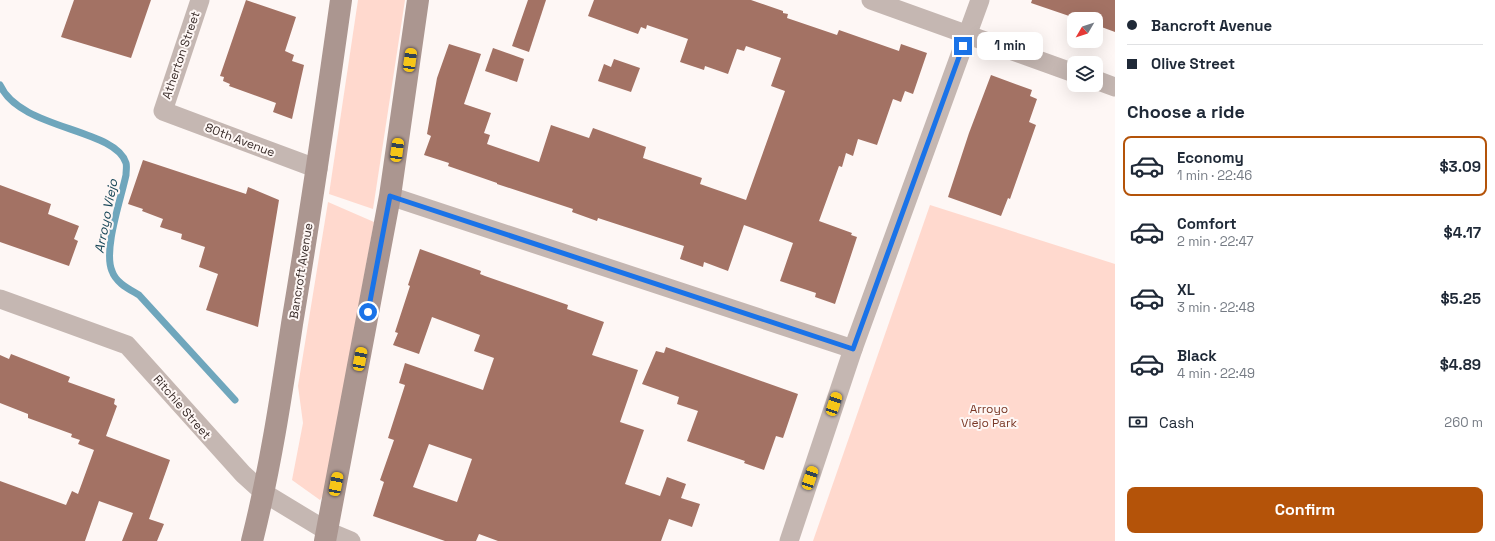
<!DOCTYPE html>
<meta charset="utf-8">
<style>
:root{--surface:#fff;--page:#f2f2f3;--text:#1f2937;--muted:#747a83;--line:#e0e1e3;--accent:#b45309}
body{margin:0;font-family:"Space Grotesk",sans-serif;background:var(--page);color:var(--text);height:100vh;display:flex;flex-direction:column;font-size:15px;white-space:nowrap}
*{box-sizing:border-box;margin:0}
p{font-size:13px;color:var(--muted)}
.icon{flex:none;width:22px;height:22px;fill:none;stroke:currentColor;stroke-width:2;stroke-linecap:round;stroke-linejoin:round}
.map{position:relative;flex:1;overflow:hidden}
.details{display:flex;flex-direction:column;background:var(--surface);width:380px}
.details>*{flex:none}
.banner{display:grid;align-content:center;height:88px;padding:0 12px;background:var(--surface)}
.needle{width:26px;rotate:231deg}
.tools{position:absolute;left:1067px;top:12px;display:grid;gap:8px}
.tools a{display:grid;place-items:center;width:36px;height:36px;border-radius:8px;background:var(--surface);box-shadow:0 4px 16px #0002;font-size:20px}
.end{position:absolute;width:18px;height:18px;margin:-9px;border:5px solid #1a73e8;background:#fff;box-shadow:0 0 0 2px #fff}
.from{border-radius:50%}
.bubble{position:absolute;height:28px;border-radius:8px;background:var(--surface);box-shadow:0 4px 16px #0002;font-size:13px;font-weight:600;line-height:28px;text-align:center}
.car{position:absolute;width:12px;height:24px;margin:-12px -6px;border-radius:5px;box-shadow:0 0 3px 1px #0007;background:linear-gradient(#f5c518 24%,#345 0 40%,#f5c518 0 76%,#345 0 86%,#f5c518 0)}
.banner b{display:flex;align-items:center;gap:14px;height:38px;font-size:15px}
.banner b+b{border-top:1px solid var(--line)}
.banner i{width:10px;height:10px;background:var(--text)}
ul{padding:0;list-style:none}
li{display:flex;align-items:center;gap:12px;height:60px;margin:0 8px 6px;padding:0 4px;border:2px solid transparent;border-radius:8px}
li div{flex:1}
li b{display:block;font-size:15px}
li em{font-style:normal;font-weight:600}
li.on{border-color:var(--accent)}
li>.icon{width:36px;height:36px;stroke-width:1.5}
h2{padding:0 12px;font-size:18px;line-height:48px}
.pay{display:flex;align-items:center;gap:10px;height:44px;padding:0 12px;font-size:15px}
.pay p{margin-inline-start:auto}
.cta{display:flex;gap:8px;margin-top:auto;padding:8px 12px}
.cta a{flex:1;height:46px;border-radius:8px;background:var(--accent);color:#fff;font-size:16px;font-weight:600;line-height:46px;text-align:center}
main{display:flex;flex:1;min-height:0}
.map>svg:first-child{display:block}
.green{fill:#ffd9ce}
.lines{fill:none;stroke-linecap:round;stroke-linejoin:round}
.stream{stroke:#6fa6bc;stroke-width:7}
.building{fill:#a37264;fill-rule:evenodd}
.street{stroke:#c5b7b2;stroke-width:19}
.secondary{stroke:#ab9690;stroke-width:22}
.route{stroke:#1a73e8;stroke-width:5}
.labels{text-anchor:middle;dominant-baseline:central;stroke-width:4;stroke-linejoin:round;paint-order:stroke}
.street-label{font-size:12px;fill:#372a27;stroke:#fef7f5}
.park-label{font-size:12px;fill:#7a3927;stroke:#fef7f5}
.water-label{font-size:13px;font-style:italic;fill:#184758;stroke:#fef7f5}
</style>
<main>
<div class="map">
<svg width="1115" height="541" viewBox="0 0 1115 541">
<rect width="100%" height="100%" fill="#fef7f5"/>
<!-- green -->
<g class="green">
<polygon points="358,0 405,0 373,209 329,194"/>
<polygon points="328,202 374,222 324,494 320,500 292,480 303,423 298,386"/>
<polygon points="930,205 1115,264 1115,541 813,541"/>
</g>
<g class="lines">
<!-- stream -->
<path class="stream" d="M0,85C20,130 115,128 126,163C127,166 126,171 126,175C121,199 103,250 112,271C116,283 129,289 139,295L235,400"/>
</g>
<!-- building -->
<g class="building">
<polygon points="74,0 151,0 131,58 61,37"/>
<polygon points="246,0 296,17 285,51 294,55 292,61 304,65 292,119 273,112 276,103 229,86 230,84 223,81 224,77 220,76"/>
<polygon points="528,0 546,0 529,52 512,46"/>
<polygon points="594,0 751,0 783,11 783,13 788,14 787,18 837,35 839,30 899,51 901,44 927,53 913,94 905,91 901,102 893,99 877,145 858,139 853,156 846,153 842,167 839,166 819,221 852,233 851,235 857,237 835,304 815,297 816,293 780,281 793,243 744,225 728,271 704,262 703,267 680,259 684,246 598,218 597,221 572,212 573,209 497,184 497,183 448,166 449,163 424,155 431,136 427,134 437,78 449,44 481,54 464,104 491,113 484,133 490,135 487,144 539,162 551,125 589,138 593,128 646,147 643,158 702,178 700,184 746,200 785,91 771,86 781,58 746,46 744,51 737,49 728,74 705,66 704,70 680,62 688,39 647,25 646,29 641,27 638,34 588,16"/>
<polygon points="1032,0 1115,0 1115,32 1096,25 1096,19 1078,19 1031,3"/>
<polygon points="493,48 524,59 517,82 485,71"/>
<polygon points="614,59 640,68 631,92 598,81 604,64 611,67"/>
<polygon points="991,75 1032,90 1030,96 1037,99 1029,122 1036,125 1010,199 1008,198 1001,216 948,197 969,133"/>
<polygon points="143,160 246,194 248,187 279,200 258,327 206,310 218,274 199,267 205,247 181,239 182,234 160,227 163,219 142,211 143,209 128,204"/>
<polygon points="0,185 51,204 48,214 79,226 74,239 78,241 69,266 0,242"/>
<path d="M420,249L481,271L480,274L485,276L568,305L567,309L604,322L592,355L638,370L620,422L644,430L625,484L660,496L667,477L686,484L681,498L700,504L692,527L669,519L661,541H498L479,534L476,541H445L373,516L384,482L380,480L394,440L388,438L405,385L399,383L405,363L483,390L494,358L474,351L480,335L432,317L419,354L393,345L398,333L395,332L410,286L408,285ZM429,444L472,459L457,502L413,487Z"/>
<polygon points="666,347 798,394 783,438 776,436 764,470 744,463 745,461 687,441 698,411 677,404 679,397 642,384 656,351 664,353"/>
<polygon points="11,354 70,377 68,382 115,399 114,404 117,406 106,436 170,460 149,519 164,524 157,541 122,541 133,513 99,501 85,541 0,541 0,481 66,505 72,491 78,494 94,450 78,444 80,440 71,437 72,434 28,418 28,414 0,403 0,355 9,359"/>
</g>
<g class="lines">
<!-- street -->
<g class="street">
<polyline points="200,0 163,111 318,169"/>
<polyline points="871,0 1074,73"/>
<polyline points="1096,80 1115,87"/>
<polyline points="390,196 853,349"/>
<polyline points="0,299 127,345 243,474 264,493 327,531 351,541"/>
<polyline points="789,541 853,349 980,0"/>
</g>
<!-- secondary -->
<g class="secondary">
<path d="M252,541C270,470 281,397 292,324C310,216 326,108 341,0"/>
<polyline points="325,541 390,196 418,0"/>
</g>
</g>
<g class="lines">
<!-- route -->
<polyline class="route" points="368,312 390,196 853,349 963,46"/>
</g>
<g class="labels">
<!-- street labels -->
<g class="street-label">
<text transform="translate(181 55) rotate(-71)">Atherton Street</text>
<text transform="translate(240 140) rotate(21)">80th Avenue</text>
<text transform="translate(301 271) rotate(-81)">Bancroft Avenue</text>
<text transform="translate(182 407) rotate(49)">Ritchie Street</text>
</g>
<!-- park labels -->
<g class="park-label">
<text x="989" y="409">Arroyo<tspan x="989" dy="14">Viejo Park</tspan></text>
</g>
<!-- water labels -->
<g class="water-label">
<text transform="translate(106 216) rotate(-79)">Arroyo Viejo</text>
</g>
</g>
</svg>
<div class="tools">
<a><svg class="needle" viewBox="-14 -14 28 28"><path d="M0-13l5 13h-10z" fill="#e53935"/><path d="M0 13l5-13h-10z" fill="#747a83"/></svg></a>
<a><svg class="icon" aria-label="layers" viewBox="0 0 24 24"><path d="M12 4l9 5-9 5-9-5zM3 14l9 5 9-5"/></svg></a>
</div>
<i class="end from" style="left:368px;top:312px"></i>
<i class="end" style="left:963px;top:46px"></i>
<div class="bubble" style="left:977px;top:32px;width:66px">1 min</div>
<i class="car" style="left:410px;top:60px;rotate:8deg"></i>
<i class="car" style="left:397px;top:150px;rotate:8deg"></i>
<i class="car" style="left:360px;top:359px;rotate:11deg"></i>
<i class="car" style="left:834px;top:404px;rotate:18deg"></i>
<i class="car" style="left:810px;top:478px;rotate:19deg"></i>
<i class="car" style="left:336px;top:484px;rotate:11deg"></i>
</div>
<section class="details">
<div class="banner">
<b><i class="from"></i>Bancroft Avenue</b>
<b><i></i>Olive Street</b>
</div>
<h2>Choose a ride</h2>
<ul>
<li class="on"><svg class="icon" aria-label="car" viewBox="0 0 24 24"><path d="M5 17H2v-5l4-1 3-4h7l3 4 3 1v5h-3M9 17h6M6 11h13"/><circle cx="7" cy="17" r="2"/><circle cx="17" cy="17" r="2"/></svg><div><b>Economy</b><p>1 min · 22:46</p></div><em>$3.09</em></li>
<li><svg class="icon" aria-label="car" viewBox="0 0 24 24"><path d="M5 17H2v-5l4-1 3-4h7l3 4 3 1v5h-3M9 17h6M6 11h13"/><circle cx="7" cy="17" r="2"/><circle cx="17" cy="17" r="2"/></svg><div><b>Comfort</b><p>2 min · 22:47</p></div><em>$4.17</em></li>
<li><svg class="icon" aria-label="car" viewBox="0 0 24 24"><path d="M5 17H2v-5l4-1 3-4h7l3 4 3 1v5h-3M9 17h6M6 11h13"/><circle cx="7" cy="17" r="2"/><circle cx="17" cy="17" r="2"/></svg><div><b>XL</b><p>3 min · 22:48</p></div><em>$5.25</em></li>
<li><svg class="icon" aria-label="car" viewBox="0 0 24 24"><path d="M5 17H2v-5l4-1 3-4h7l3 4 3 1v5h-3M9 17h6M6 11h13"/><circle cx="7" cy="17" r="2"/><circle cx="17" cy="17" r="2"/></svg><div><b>Black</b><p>4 min · 22:49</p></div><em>$4.89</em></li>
</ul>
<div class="pay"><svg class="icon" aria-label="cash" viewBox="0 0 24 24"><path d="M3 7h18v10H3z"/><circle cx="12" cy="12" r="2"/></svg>Cash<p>260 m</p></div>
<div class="cta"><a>Confirm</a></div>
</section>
</main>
